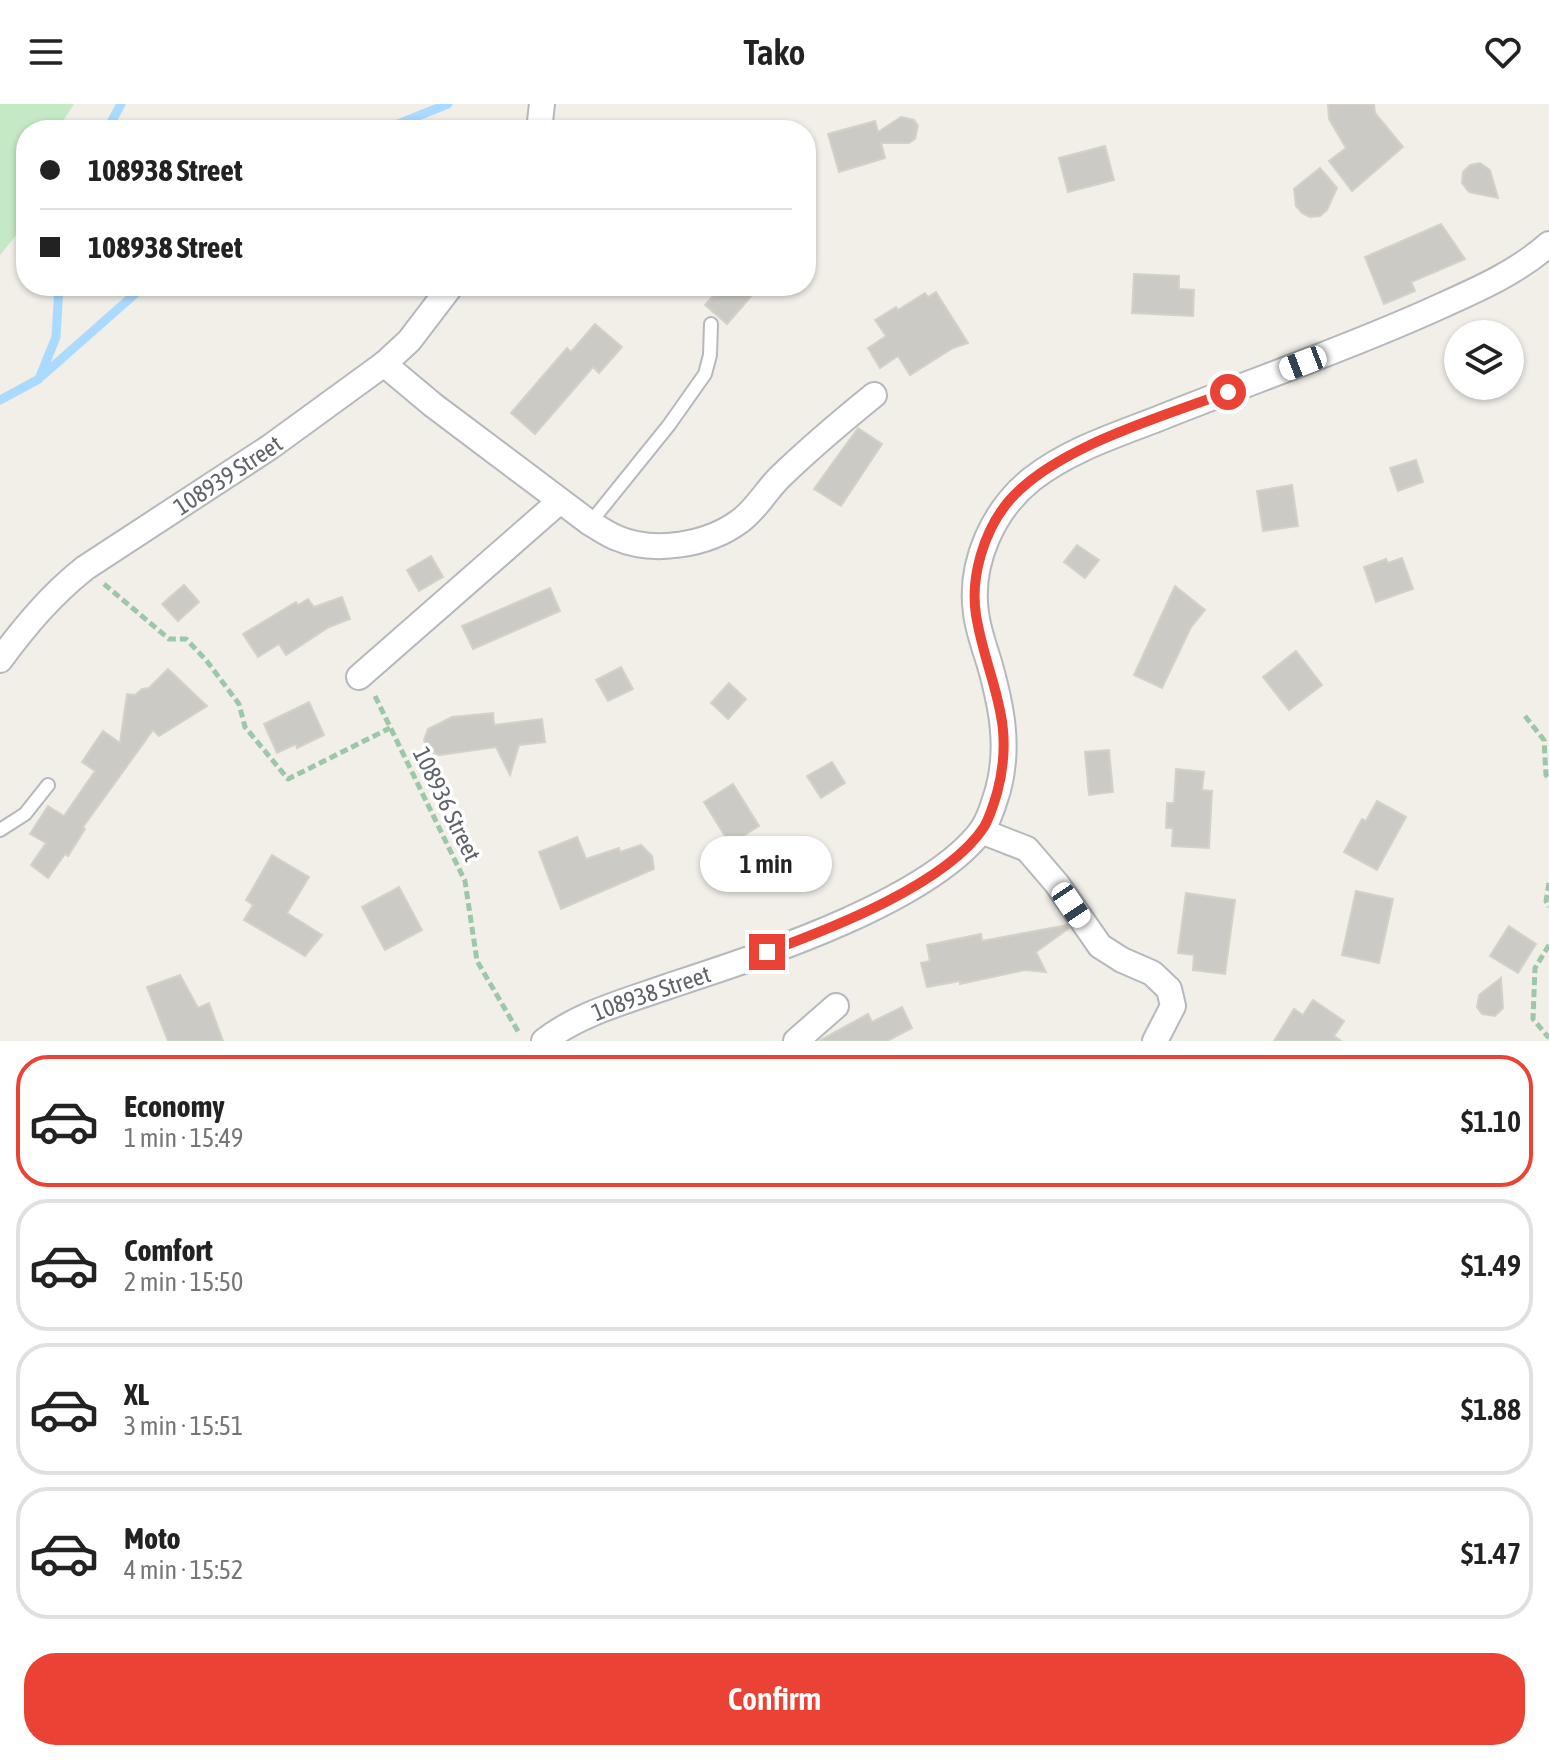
<!DOCTYPE html>
<meta charset="utf-8">
<style>
:root{--surface:#fff;--page:#f6f6f6;--text:#222;--muted:#767676;--line:#e0e0e0;--accent:#ea4335}
body{margin:0;font-family:"Asap Condensed",sans-serif;background:var(--page);color:var(--text);height:100vh;display:flex;flex-direction:column;font-size:30px;white-space:nowrap}
*{box-sizing:border-box;margin:0}
p{font-size:26px;color:var(--muted)}
.icon{flex:none;width:44px;height:44px;fill:none;stroke:currentColor;stroke-width:2;stroke-linecap:round;stroke-linejoin:round}
.map{position:relative;height:937px;overflow:hidden}
.panel{display:flex;flex-direction:column;background:var(--surface);flex:1}
.panel>*{flex:none}
.guide{position:absolute;left:16px;top:16px;width:800px;height:176px;border-radius:32px;box-shadow:0 2px 6px #0004;display:grid;align-content:center;height:176px;padding:0 24px;background:var(--surface)}
.tools{position:absolute;left:1444px;top:216px;display:grid;gap:16px}
.tools a{display:grid;place-items:center;width:80px;height:80px;border-radius:50%;background:var(--surface);box-shadow:0 2px 6px #0004;font-size:40px}
.end{position:absolute;width:36px;height:36px;margin:-18px;border:10px solid #ea4335;background:#fff;box-shadow:0 0 0 4px #fff}
.from{border-radius:50%}
.bubble{position:absolute;height:56px;border-radius:28px;background:var(--surface);box-shadow:0 2px 6px #0004;font-size:26px;font-weight:600;line-height:56px;text-align:center}
.car{position:absolute;width:24px;height:48px;margin:-24px -12px;border-radius:10px;box-shadow:0 0 6px 2px #0007;background:linear-gradient(#fff 24%,#345 0 40%,#fff 0 76%,#345 0 86%,#fff 0)}
.guide b{display:flex;align-items:center;gap:28px;height:76px;font-size:30px}
.guide b+b{border-top:2px solid var(--line)}
.guide i{width:20px;height:20px;background:var(--text)}
ul{padding:14px 0 0;list-style:none}
li{display:flex;align-items:center;gap:24px;height:132px;margin:0 16px 12px;padding:0 8px;border:4px solid var(--line);border-radius:32px}
li div{flex:1}
li b{display:block;font-size:30px}
li em{font-style:normal;font-weight:600}
li.selected{border-color:var(--accent)}
li>.icon{width:72px;height:72px;stroke-width:1.5}
.button{display:flex;gap:16px;margin-top:auto;padding:16px 24px}
.button a{flex:1;height:92px;border-radius:32px;background:var(--accent);color:#fff;font-size:32px;font-weight:600;line-height:92px;text-align:center}
header{display:flex;justify-content:space-between;align-items:center;height:104px;padding:0 24px;background:var(--surface);font-size:36px;font-weight:600}
.map>svg:first-child{display:block}
.green{fill:#c5e8c5}
.lines{fill:none;stroke-linecap:round;stroke-linejoin:round}
.stream{stroke:#aadaff;stroke-width:9}
.building{fill:#cccac5;stroke:#d6d1c6;stroke-width:2}
.service-casing{stroke:#b5b8bc;stroke-width:16}
.minor-casing{stroke:#b5b8bc;stroke-width:28}
.path{stroke:#9cc7a9;stroke-width:5;stroke-dasharray:8 4;stroke-linecap:butt}
.service{stroke:#fff;stroke-width:12}
.minor{stroke:#fff;stroke-width:24}
.route{stroke:#ea4335;stroke-width:10}
.labels{text-anchor:middle;dominant-baseline:central;stroke-width:7;stroke-linejoin:round;paint-order:stroke}
.street-label{font-size:24px;fill:#5f6368;stroke:#fff}
</style>
<header><svg class="icon" aria-label="menu" viewBox="0 0 24 24"><path d="M4 6h16M4 12h16M4 18h16"/></svg>Tako<svg class="icon" aria-label="heart" viewBox="0 0 24 24"><path d="M12 20l-8-8c-3-5 5-10 8-4 3-6 11-1 8 4z"/></svg></header>
<div class="map">
<svg width="1549" height="937" viewBox="0 0 1549 937">
<rect width="100%" height="100%" fill="#f1efe8"/>
<!-- green -->
<polygon class="green" points="0,0 74,0 57,26 26,26 26,119 0,151"/>
<g class="lines">
<!-- stream -->
<g class="stream">
<polyline points="107,26 121,0"/>
<polyline points="393,26 398,20 448,0"/>
<polyline points="42,272 144,182"/>
<polyline points="0,296 39,275 56,233 59,182"/>
</g>
</g>
<!-- building -->
<g class="building">
<polygon points="1328,0 1374,0 1375,9 1403,43 1352,87 1329,57 1346,44 1329,15"/>
<polygon points="901,13 914,16 918,22 915,35 909,39 881,39 885,54 839,68 828,30 875,17 878,28"/>
<polygon points="1105,42 1114,76 1068,88 1059,54"/>
<polygon points="1480,59 1490,66 1498,94 1469,88 1462,79 1463,68 1470,61"/>
<polygon points="1320,64 1337,84 1327,106 1320,112 1310,113 1302,109 1296,102 1294,85"/>
<polygon points="1441,120 1465,155 1411,178 1415,187 1384,200 1365,153"/>
<polygon points="1134,170 1179,172 1179,185 1194,186 1193,212 1132,209"/>
<polygon points="722,182 760,182 727,220 705,201"/>
<polygon points="936,188 968,239 953,244 910,271 898,252 880,264 868,244 886,232 875,216 896,203 898,206 925,189 928,193"/>
<polygon points="595,220 622,243 599,269 593,263 535,330 511,309 567,244 571,248"/>
<polygon points="858,324 882,340 841,402 814,385"/>
<polygon points="1416,356 1423,378 1398,387 1390,364"/>
<polygon points="1292,381 1298,422 1263,427 1257,387"/>
<polygon points="1077,441 1099,456 1085,474 1064,458"/>
<polygon points="431,452 443,473 419,487 407,466"/>
<polygon points="1402,454 1413,485 1376,498 1364,463 1386,455 1388,459"/>
<polygon points="184,481 199,498 178,517 162,500"/>
<polygon points="1175,482 1205,506 1191,523 1162,584 1134,571"/>
<polygon points="550,484 560,507 473,545 462,522"/>
<polygon points="342,493 350,515 329,523 286,551 279,540 258,553 243,530 296,498 298,501 308,495 314,503"/>
<polygon points="1296,547 1322,581 1289,606 1263,573"/>
<polygon points="621,563 633,585 608,597 596,576"/>
<polygon points="168,565 207,602 159,632 153,626 83,723 85,725 68,752 65,750 48,774 31,761 46,739 30,730 48,702 64,712 95,667 82,658 103,627 120,639 127,590 135,591 142,585 149,584"/>
<polygon points="729,579 746,595 728,615 711,599"/>
<polygon points="309,598 324,631 297,644 296,640 277,649 264,620"/>
<polygon points="493,609 494,621 542,615 545,638 519,641 510,671 496,643 440,651 429,648 424,636 428,625 452,613"/>
<polygon points="1109,646 1113,688 1089,691 1085,648"/>
<polygon points="832,658 845,679 821,694 807,672"/>
<polygon points="1176,665 1204,668 1202,686 1212,687 1209,744 1172,742 1173,724 1166,724 1167,699 1174,699"/>
<polygon points="733,680 759,722 730,740 704,698"/>
<polygon points="1377,697 1406,713 1377,766 1344,748 1362,715 1366,717"/>
<polygon points="577,733 586,755 619,744 620,748 641,741 652,752 654,765 561,805 539,748"/>
<polygon points="272,751 309,773 287,809 322,831 305,852 244,816 253,801 246,796"/>
<polygon points="399,783 422,826 385,846 362,803"/>
<polygon points="1356,787 1393,795 1379,859 1342,851"/>
<polygon points="1186,789 1235,796 1225,870 1193,866 1194,851 1178,849"/>
<polygon points="1067,821 1069,824 1036,848 1046,868 1025,866 960,880 960,877 927,883 921,859 930,857 927,841 981,830 982,837"/>
<polygon points="1509,822 1536,840 1518,869 1490,852"/>
<polygon points="180,871 198,904 209,899 223,937 168,937 147,883"/>
<polygon points="1501,874 1503,904 1495,912 1482,910 1477,903 1479,891"/>
<polygon points="1313,896 1344,917 1334,932 1341,937 1274,937 1294,905 1303,911"/>
<polygon points="902,903 912,924 887,937 819,937 868,910 872,918"/>
</g>
<g class="lines">
<defs>
<g id="service">
<polyline points="590,419 669,321 705,270 710,251 711,220"/>
<polyline points="0,726 25,710 48,681"/>
</g>
<g id="minor">
<polyline points="539,26 542,0"/>
<path d="M384,260L433,301L590,419C599,424 607,430 617,434C654,450 708,441 740,417C756,406 767,385 781,372C811,343 842,317 874,291"/>
<path id="s1" d="M0,556C26,521 51,491 85,464L270,343L384,260L409,237L451,182"/>
<polyline points="359,573 560,397"/>
<polyline points="981,727 1027,745 1057,780 1100,842 1122,856 1152,869 1169,885 1173,902 1155,937"/>
<path id="s2" d="M544,937C580,909 627,897 669,882C757,853 927,799 982,726C990,714 994,699 998,686C1010,642 1001,600 989,558C984,542 978,526 976,509C969,459 993,406 1032,375C1068,347 1113,332 1155,316C1244,280 1335,249 1423,210C1467,190 1513,172 1549,140"/>
<polyline points="796,937 836,902"/>
</g>
</defs>
<!-- service casing -->
<use href="#service" class="service-casing"/>
<!-- minor casing -->
<use href="#minor" class="minor-casing"/>
<!-- path -->
<g class="path">
<polyline points="104,480 169,535 186,535 206,556 239,600 245,623 288,675 390,624"/>
<polyline points="375,592 465,777 477,857 519,929"/>
<polyline points="1525,612 1544,636 1546,671 1549,674"/>
<polyline points="1549,779 1546,797 1549,803"/>
<polyline points="1549,841 1535,864 1533,915 1549,934"/>
</g>
<!-- service -->
<use href="#service" class="service"/>
<!-- minor -->
<use href="#minor" class="minor"/>
</g>
<g class="lines">
<!-- route -->
<path class="route" d="M767,848C830,825 947,780 984,723C990,713 994,699 997,689C1017,615 987,578 976,511C970,473 984,427 1008,398C1054,343 1162,313 1228,288"/>
</g>
<g class="labels">
<!-- street labels -->
<g class="street-label">
<text stroke="none"><textPath href="#s1" startOffset="296">108939 Street</textPath></text>
<text transform="translate(447 700) rotate(64)">108936 Street</text>
<text stroke="none"><textPath href="#s2" startOffset="118">108938 Street</textPath></text>
</g>
</g>
</svg>
<div class="tools">
<a><svg class="icon" aria-label="layers" viewBox="0 0 24 24"><path d="M12 4l9 5-9 5-9-5zM3 14l9 5 9-5"/></svg></a>
</div>
<i class="end from" style="left:1228px;top:288px"></i>
<i class="end" style="left:767px;top:848px"></i>
<div class="bubble" style="left:700px;top:732px;width:132px">1 min</div>
<i class="car" style="left:1303px;top:259px;rotate:249deg"></i>
<i class="car" style="left:1071px;top:801px;rotate:146deg"></i>
<div class="guide">
<b><i class="from"></i>108938 Street</b>
<b><i></i>108938 Street</b>
</div>
</div>
<section class="panel">
<ul>
<li class="selected"><svg class="icon" aria-label="car" viewBox="0 0 24 24"><path d="M5 17H2v-5l4-1 3-4h7l3 4 3 1v5h-3M9 17h6M6 11h13"/><circle cx="7" cy="17" r="2"/><circle cx="17" cy="17" r="2"/></svg><div><b>Economy</b><p>1 min · 15:49</p></div><em>$1.10</em></li>
<li><svg class="icon" aria-label="car" viewBox="0 0 24 24"><path d="M5 17H2v-5l4-1 3-4h7l3 4 3 1v5h-3M9 17h6M6 11h13"/><circle cx="7" cy="17" r="2"/><circle cx="17" cy="17" r="2"/></svg><div><b>Comfort</b><p>2 min · 15:50</p></div><em>$1.49</em></li>
<li><svg class="icon" aria-label="car" viewBox="0 0 24 24"><path d="M5 17H2v-5l4-1 3-4h7l3 4 3 1v5h-3M9 17h6M6 11h13"/><circle cx="7" cy="17" r="2"/><circle cx="17" cy="17" r="2"/></svg><div><b>XL</b><p>3 min · 15:51</p></div><em>$1.88</em></li>
<li><svg class="icon" aria-label="car" viewBox="0 0 24 24"><path d="M5 17H2v-5l4-1 3-4h7l3 4 3 1v5h-3M9 17h6M6 11h13"/><circle cx="7" cy="17" r="2"/><circle cx="17" cy="17" r="2"/></svg><div><b>Moto</b><p>4 min · 15:52</p></div><em>$1.47</em></li>
</ul>
<div class="button"><a>Confirm</a></div>
</section>
